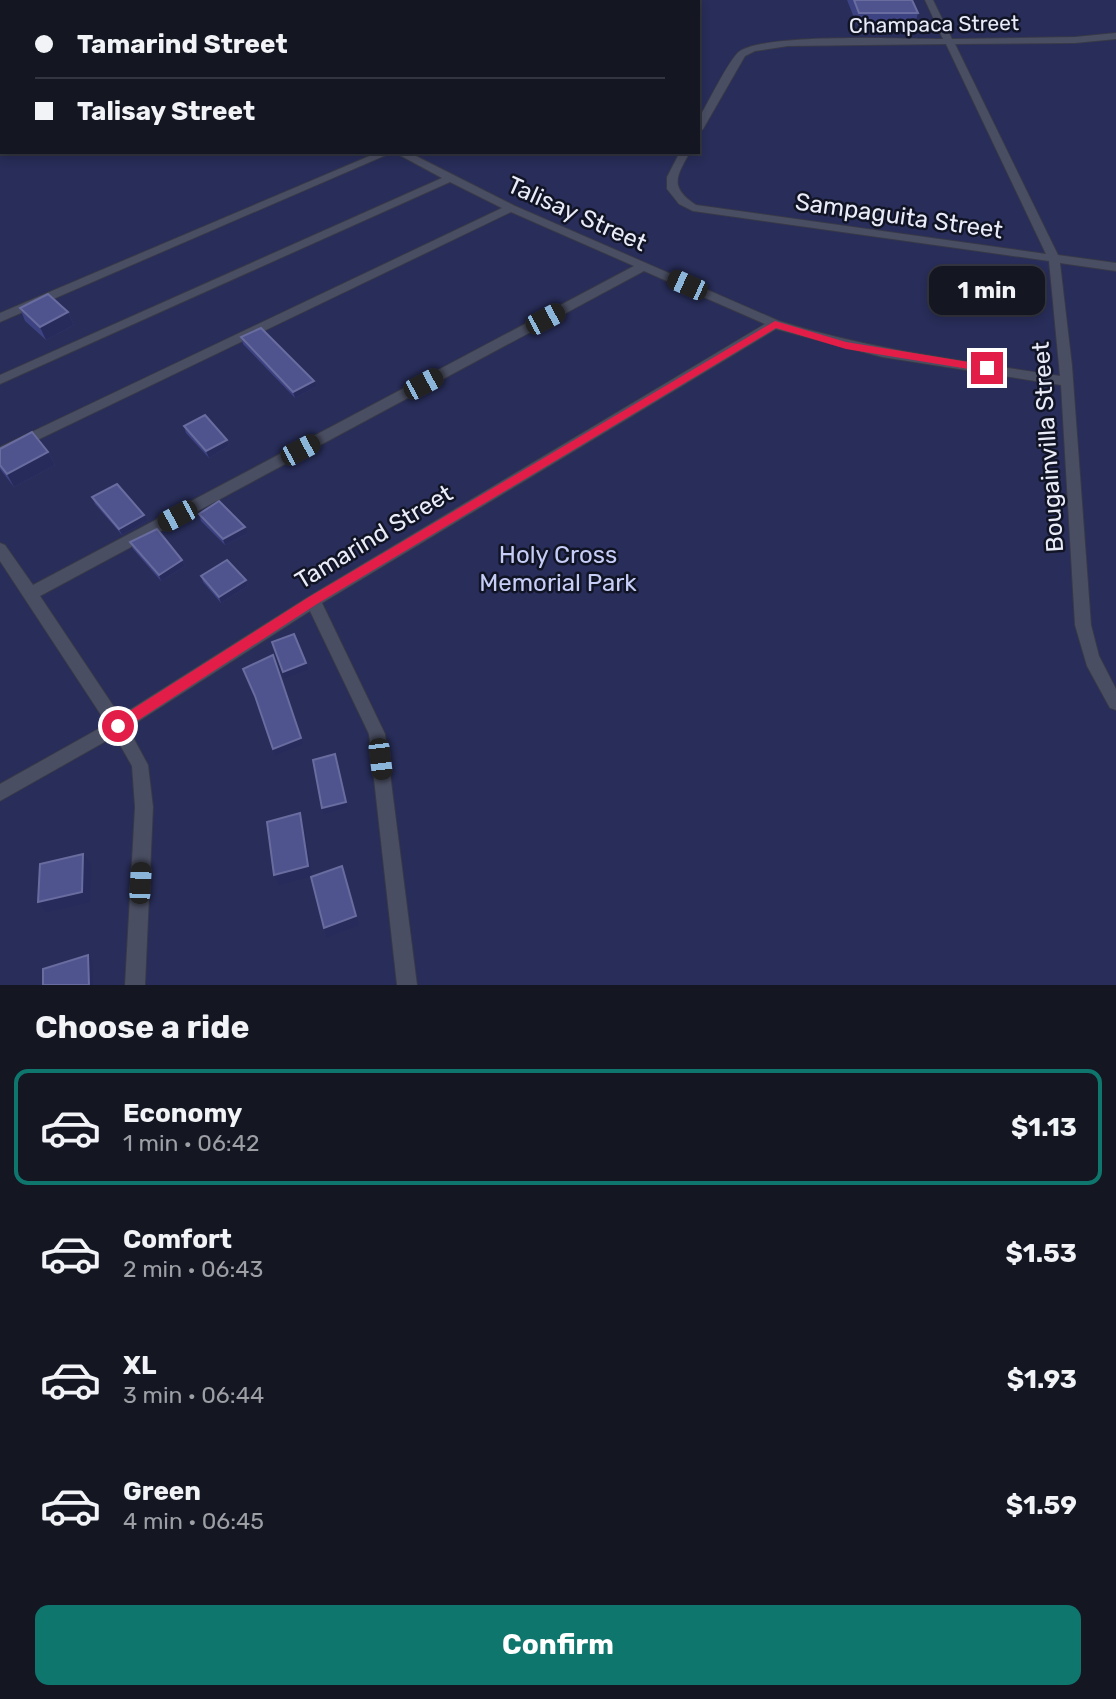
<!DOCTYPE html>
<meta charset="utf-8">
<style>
:root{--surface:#141622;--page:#21232f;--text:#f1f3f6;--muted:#9d9fa5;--line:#333540;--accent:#0f766e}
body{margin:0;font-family:Rubik,sans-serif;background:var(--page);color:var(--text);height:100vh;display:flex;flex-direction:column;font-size:26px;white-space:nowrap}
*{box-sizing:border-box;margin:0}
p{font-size:23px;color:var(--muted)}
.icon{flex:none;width:38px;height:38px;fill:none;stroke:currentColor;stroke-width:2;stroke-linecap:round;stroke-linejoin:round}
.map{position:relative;height:985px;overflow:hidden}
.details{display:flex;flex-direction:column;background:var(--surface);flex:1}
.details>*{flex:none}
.banner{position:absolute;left:0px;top:0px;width:700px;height:154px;box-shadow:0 4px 10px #0003,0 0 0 2px var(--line);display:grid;align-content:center;height:154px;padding:0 35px;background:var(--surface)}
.end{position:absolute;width:32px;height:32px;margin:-16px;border:9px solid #e11d48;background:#fff;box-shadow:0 0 0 4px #fff}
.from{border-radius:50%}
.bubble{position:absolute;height:49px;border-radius:14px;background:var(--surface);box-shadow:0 4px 10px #0003,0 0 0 2px var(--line);font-size:23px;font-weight:700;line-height:49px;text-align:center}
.car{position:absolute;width:21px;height:42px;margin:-21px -10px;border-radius:9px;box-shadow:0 0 5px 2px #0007;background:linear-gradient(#222 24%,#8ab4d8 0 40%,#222 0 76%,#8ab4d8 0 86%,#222 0)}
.banner b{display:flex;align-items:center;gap:24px;height:66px;font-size:26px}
.banner b+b{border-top:2px solid var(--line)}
.banner i{width:18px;height:18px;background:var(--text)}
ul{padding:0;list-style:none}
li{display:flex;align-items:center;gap:21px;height:116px;margin:0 14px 10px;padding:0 21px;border:4px solid transparent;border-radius:14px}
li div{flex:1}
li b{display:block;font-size:26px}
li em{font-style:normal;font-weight:700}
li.on{border-color:var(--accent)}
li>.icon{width:63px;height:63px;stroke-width:1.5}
h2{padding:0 35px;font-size:32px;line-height:84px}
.action{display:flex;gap:14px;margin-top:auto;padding:14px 35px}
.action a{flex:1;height:80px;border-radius:14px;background:var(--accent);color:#fff;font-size:28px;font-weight:700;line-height:80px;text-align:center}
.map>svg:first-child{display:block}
.green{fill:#282d59}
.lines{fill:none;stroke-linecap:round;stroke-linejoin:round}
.stream{fill:#5a63ac;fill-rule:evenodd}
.service-casing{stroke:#383948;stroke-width:2}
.minor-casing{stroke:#383948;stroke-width:2}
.service{fill:#4a4e62;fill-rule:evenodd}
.minor{fill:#4a4e62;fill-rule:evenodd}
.wall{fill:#3d4282}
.shaded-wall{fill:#272b5b}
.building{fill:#4f548f;stroke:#686c9f;stroke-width:2}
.route{fill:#e11d48}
.labels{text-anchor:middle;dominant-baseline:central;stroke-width:5;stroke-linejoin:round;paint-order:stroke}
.far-street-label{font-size:21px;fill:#e9ebf8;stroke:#111424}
.street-label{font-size:24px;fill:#e9ebf8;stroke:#111424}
.park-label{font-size:24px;fill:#c6cef7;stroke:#111424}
</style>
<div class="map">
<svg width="1116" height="985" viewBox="0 0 1116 985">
<rect width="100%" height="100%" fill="#1a1d2e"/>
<!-- green -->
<polygon class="green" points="591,0 1116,0 1116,985 0,985 0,79 2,152 698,152 698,2 587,2"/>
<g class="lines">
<!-- stream -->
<g class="stream">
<polygon points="324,0 331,0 333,2 326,2"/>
<polygon points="499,0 505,0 506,2 500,2"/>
<rect x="0" y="74" width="2" height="4"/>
</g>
<defs>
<g id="service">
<path d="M925,0H933L952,39L1075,37L1116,33V39L1075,43L955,44L1058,255L1116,263V271L1060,263L1072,366L1091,625L1099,656L1116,689V710L1110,708L1087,666L1075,625L1061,385L882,357L776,329L322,603L385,734L417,985H397L369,734L310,611L128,728L148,765L153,807L145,985H125L135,807L132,766L115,736L0,801V784L107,724L0,561V543L5,545L33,585L634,266L511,212L0,458V447L502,208L450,182L0,384V375L442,178L394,152H408L515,206L779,321C871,350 966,361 1060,376L1049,261L693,211L679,204L667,189V177L680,152H690C676,177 669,187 696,205L1046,254L946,44L788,46L755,51L745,56L703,129L698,132V120C706,107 730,57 740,51C770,33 902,39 943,39ZM644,271L765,324L308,597L120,716L40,596Z"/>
<polygon points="0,134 2,134 0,141"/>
<polygon points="379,152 393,152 0,322 0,313"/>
</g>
<g id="minor">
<polygon points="5,0 17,0 4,2"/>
<polygon points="511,0 526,0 527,2 512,2"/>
</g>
</defs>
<!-- service casing -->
<use href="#service" class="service-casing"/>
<!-- minor casing -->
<use href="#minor" class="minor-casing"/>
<!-- service -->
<use href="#service" class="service"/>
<!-- minor -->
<use href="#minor" class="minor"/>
</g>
<!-- wall -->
<g class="wall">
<polygon points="88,0 290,0 288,1 289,2 88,1"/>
<polygon points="528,0 580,0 577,2 542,2 540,1 531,2"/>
<polygon points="847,0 912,0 918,13 915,25 857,25"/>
<polygon points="20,308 68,312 74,325 46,340 25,321"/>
<polygon points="241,337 316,387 295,398 243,344"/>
<polygon points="184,426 227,440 229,446 209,458 186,433"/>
<polygon points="0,449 48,452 55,465 14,487 0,469"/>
<polygon points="92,497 147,521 122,535 95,504"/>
<polygon points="199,514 247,534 225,545 201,521"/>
<polygon points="130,542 182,560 185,566 161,581 133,549"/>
<polygon points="201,576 246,580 248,586 221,603 203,582"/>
</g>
<!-- shaded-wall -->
<g class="shaded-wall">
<polygon points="99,0 155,0 155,2 88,2"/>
<polygon points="560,0 580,0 577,2 560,2"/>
<polygon points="68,312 74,325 46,340 40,327"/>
<polygon points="314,381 316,387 295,398 293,392"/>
<polygon points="227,440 229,446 209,458 206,451"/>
<polygon points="48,452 55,465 14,487 7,474"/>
<polygon points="144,515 147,521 122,535 119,529"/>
<polygon points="245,527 247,534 225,545 223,539"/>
<polygon points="182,560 185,566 161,581 159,575"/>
<polygon points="246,580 248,586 221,603 219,597"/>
<polygon points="273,655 303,744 275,755 273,749"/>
<polygon points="306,663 308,669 285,678 283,672"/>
<polygon points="337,760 347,807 324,814 322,808"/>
<polygon points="300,813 304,824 312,876 279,885 274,875"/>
<polygon points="83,854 91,864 90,902 46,912 38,902"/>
<polygon points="342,866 359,925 327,937 324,928"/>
<polygon points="88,955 92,960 93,985 89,985"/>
</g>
<!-- building -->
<g class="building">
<polygon points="182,0 286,0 289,2 185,2"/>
<polygon points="404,0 447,0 451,2 406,2"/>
<polygon points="854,0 912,0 918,13 859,13"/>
<polygon points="48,294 68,312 40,327 20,308"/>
<polygon points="261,328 314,381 293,392 241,337"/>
<polygon points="205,415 227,440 206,451 184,426"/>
<polygon points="32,432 48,452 7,474 0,465 0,449"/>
<polygon points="117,484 144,515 119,529 92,497"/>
<polygon points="219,501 245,527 223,539 199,514"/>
<polygon points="157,529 182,560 159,575 130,542"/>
<polygon points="227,560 246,580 219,597 201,576"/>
<polygon points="294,634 306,663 283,672 272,642"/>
<polygon points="273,655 301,738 273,749 255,696 243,669"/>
<polygon points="335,754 346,802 322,808 313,760"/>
<polygon points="300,813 308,866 274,875 267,822"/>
<polygon points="83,854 82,892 38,902 40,864"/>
<polygon points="342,866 356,916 324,928 311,877"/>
<polygon points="88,955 89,985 43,985 43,969"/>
</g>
<!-- route -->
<polygon class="route" points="775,321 846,342 987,365 992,368 987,372 846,349 776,328 317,604 123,730 114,730 114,721 309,597"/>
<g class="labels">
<!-- far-street labels -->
<g class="far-street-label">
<text transform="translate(934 24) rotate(-1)">Champaca Street</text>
</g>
<!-- street labels -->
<g class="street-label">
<text transform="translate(577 214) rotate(24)">Talisay Street</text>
<text transform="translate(899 216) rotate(8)">Sampaguita Street</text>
<text transform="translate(1048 447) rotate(-94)">Bougainvilla Street</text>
<text transform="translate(374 537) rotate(-31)">Tamarind Street</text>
</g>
<!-- park labels -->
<g class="park-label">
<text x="558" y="555">Holy Cross<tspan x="558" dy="28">Memorial Park</tspan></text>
</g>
</g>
</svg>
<i class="end from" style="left:118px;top:726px"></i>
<i class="end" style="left:987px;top:368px"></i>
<div class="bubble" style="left:929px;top:266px;width:116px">1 min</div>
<i class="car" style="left:687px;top:285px;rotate:294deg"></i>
<i class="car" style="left:545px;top:319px;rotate:62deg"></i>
<i class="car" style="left:423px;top:384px;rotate:62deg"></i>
<i class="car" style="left:300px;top:450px;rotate:62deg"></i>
<i class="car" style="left:177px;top:516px;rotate:242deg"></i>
<i class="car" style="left:380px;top:759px;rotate:173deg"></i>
<i class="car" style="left:140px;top:883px;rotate:3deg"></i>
<div class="banner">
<b><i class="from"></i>Tamarind Street</b>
<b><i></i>Talisay Street</b>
</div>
</div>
<section class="details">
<h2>Choose a ride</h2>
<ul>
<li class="on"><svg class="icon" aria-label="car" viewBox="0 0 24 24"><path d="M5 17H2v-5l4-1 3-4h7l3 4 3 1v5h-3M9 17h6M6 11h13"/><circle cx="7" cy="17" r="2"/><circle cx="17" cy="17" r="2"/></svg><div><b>Economy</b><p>1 min · 06:42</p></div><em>$1.13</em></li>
<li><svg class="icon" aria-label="car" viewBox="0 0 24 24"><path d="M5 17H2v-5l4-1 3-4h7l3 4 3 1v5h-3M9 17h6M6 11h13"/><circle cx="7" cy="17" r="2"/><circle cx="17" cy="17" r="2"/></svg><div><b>Comfort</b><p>2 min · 06:43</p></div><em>$1.53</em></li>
<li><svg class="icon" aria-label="car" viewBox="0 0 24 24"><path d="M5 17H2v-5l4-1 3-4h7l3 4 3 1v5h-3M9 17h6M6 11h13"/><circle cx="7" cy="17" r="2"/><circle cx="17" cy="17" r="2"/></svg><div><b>XL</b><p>3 min · 06:44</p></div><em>$1.93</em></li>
<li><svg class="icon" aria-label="car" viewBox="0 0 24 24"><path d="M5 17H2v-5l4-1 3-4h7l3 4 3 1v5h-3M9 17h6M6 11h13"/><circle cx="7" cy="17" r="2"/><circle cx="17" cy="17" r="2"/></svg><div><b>Green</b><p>4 min · 06:45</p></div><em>$1.59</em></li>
</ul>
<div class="action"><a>Confirm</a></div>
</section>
